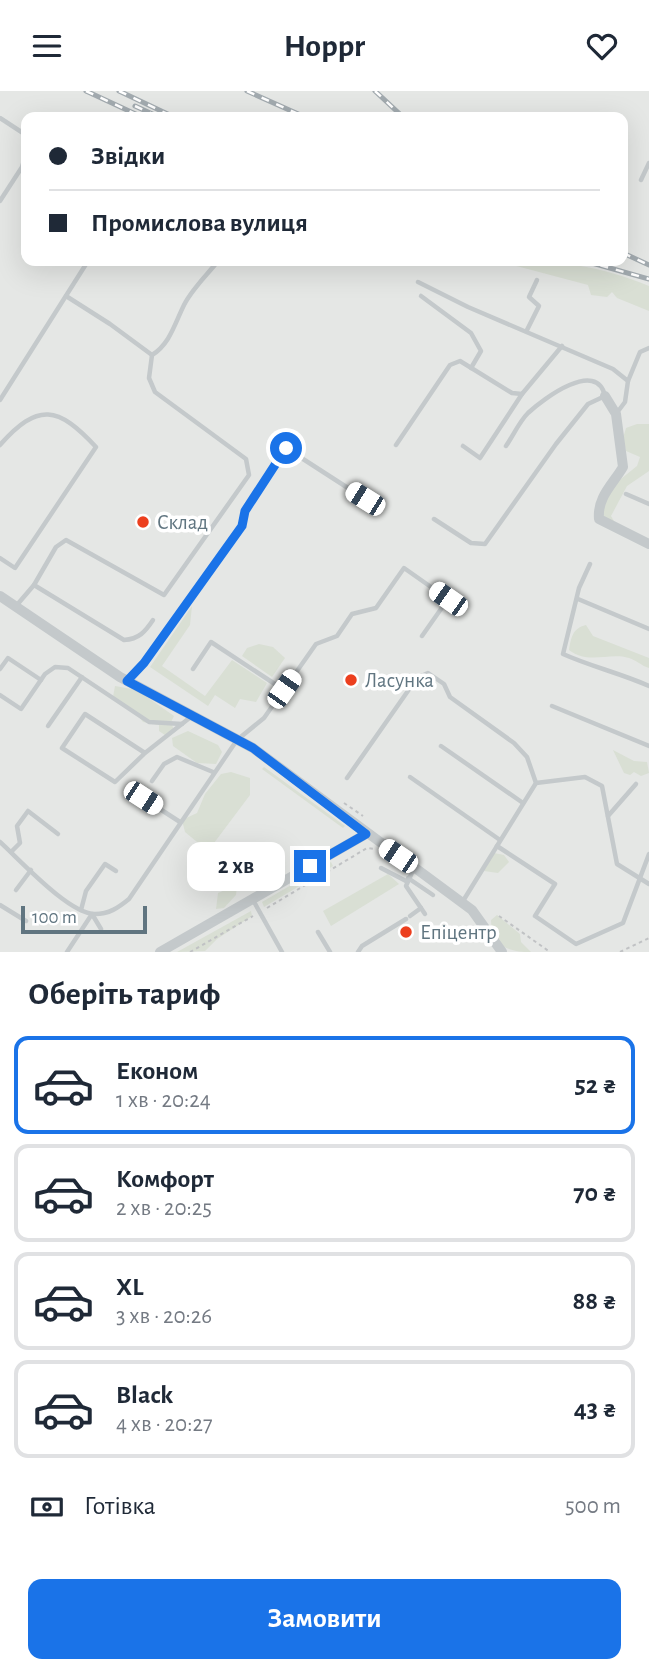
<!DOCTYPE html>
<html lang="uk">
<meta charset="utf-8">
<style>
:root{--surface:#fff;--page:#f2f2f3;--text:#1f2937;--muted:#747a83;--line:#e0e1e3;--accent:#1a73e8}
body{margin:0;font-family:"Alegreya Sans",sans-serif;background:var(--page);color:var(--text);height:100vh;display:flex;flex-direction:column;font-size:26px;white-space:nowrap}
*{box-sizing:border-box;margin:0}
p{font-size:23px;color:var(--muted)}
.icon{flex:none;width:38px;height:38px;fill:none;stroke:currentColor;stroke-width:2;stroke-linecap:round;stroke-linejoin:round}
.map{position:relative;height:861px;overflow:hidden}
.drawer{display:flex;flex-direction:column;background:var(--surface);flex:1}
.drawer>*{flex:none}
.banner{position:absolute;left:21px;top:21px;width:607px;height:154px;border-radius:14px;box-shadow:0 7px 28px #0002;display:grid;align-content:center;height:154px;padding:0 28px;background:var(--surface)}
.scale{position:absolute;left:21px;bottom:18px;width:126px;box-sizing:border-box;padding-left:7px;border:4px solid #607580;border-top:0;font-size:19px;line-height:24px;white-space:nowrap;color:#607580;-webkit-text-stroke:5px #fff;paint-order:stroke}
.end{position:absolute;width:32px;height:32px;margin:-16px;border:9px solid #1a73e8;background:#fff;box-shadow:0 0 0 4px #fff}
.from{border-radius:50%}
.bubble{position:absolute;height:49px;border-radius:14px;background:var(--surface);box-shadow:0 7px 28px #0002;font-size:23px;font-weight:600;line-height:49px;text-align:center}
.car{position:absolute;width:21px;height:42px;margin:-21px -10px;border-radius:9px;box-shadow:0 0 5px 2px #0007;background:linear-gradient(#fff 24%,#345 0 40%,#fff 0 76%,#345 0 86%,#fff 0)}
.banner b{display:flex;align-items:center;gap:24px;height:66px;font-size:26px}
.banner b+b{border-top:2px solid var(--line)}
.banner i{width:18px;height:18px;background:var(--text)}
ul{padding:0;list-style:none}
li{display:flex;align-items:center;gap:21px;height:98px;margin:0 14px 10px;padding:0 14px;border:4px solid var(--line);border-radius:14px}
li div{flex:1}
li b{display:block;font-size:26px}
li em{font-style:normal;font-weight:600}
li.current{border-color:var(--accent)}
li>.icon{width:63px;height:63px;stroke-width:1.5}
h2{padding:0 28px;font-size:32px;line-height:84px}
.pay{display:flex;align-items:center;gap:18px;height:77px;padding:0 28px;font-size:26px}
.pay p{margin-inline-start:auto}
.button{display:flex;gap:14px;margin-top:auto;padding:14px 28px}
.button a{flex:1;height:80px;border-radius:14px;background:var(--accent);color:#fff;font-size:28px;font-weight:600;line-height:80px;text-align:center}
header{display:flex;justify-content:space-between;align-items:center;height:91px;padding:0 28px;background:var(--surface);font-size:32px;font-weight:600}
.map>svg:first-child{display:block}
.built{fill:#e5e7e5;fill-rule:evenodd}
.green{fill:#d9dfd4}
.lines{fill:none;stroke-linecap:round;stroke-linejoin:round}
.path{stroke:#c0c2c4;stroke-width:2;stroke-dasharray:3.5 3.5;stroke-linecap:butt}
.lane{stroke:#c4c9cb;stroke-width:4.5}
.street{stroke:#c4c9cb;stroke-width:10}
.rail-casing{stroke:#a2aaaf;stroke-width:5}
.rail{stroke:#fff;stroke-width:2.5;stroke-dasharray:8;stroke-linecap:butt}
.route{stroke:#1a73e8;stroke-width:9}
.poi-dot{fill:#ec3f1e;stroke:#fff;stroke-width:2.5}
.labels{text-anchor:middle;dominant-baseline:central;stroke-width:7;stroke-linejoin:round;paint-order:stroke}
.poi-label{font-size:21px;fill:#607580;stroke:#fff;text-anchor:start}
</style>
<header><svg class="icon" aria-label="menu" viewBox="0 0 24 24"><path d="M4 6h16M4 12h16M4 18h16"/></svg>Hoppr<svg class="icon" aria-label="heart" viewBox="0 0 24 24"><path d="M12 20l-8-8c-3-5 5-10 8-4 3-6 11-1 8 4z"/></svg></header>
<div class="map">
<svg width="649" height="861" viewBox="0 0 649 861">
<rect width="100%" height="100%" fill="#f7f7f4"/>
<!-- built -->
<path class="built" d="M0,0H649V861H0ZM26,26H623V170H26Z"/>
<!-- green -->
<g class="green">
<path d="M498,170C555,170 596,173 649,195V220L617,207L612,201L607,206L591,204L588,194Z"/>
<polygon points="637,333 649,333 649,380 627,395 611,425 615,432 600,429 611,396 637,375 640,366 626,360 623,347 626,337"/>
<polygon points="192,515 190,534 162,575 205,605 232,569 267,592 256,611 240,608 235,617 215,604 208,615 150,576"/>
<path d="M586,534L593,545L649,567V577C642,575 636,569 629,567C609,561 588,574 569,559C571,548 572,537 586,534Z"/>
<polygon points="259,553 273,556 285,567 272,586 242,565 247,557"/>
<polygon points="115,595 137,599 174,625 171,631 174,639 165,644 159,640 159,634 143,631 134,620 113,606"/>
<polygon points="188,640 218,654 222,661 216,673 197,672 173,655 172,647"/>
<polygon points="613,659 634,670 647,671 649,682 641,685 634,681 630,684 624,682"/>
<polygon points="264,676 345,735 343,737 262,678"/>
<polygon points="231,681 250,687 250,704 208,760 185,741 182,729 197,722 205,703 221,683"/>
<polygon points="494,762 504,764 509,771 498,782 484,780"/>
<polygon points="331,771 333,775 264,816 262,811"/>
<polygon points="388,783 399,793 331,835 323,820"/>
<polygon points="237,794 236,804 224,817 216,818 218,802"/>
<polygon points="251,820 252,825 217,848 205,860 177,861"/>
<path d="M497,824L520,843L521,851L531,861C509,861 492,856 491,829Z"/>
</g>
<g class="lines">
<!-- path -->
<g class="path">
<polyline points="344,712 363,725"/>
<polyline points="267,817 367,757 374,758"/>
<polyline points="499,825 550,861"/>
<polyline points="190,861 253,825"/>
<polyline points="620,861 649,847"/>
</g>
<!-- lane -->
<g class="lane">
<polyline points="0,27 26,44"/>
<polyline points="641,89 649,72"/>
<polyline points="0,110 22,76 26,62"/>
<polyline points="418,191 468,216 613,278 628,290 625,311 616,323"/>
<polyline points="66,205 110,233 152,264"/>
<polyline points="421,205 471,242 481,260 471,277"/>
<polyline points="527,239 539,215 529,206 537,189"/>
<polyline points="628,290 640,261 649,257"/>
<polyline points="0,309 88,170"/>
<path d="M0,354C38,311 58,315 96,356L15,477L0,467"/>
<polyline points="396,354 450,274 460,270 512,302 522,303 562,255"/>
<polyline points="463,355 480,367 522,303"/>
<polyline points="626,403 649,413"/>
<path d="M434,428L471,452L485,453L556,353L588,313L605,305C597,268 544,307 528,322C519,331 513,345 506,355"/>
<path d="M590,473L579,497L563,563C592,576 620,582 649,595"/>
<path d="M34,494L56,456L66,449L164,504L249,384L246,368L155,301L149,287L152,264C170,253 175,232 184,214C192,198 207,184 218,170"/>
<polyline points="578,508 649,538"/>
<path d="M16,515L34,494L124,549C139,548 145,541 153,529"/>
<polyline points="0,578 8,567 41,589"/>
<polyline points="193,578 211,551 284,599"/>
<polyline points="127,589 144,572 242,435 245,420 286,357 365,408"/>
<polyline points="0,604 21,618 45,583 55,576 68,577 149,631 182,633"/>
<polyline points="552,615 649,655"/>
<polyline points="48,635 82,586"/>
<polyline points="441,655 523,712"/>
<polyline points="145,662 115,691 62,657 85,623 145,662 192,625"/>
<polyline points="410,686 500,749"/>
<polyline points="347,687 417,587 428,582 444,593 450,606 514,652 527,666 536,692 463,810"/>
<polyline points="152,690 164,673 177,666 213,681"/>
<polyline points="536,692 585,686 602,695 617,773 649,793"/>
<polyline points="143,707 180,731"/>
<polyline points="608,725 636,693"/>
<path d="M0,751C20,769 69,823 95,823C109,823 118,817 129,808L237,649L264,627L316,553L337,545L352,523L376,517L404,477L448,508L422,545"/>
<polyline points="497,755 555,793 535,825 576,853 623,832 649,763"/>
<polyline points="11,761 20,752 17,735 28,720 58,743"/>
<polyline points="381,777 406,790"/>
<polyline points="414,777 406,795 425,823"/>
<polyline points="408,787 433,804"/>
<polyline points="16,799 31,779"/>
<polyline points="253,809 282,861"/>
<polyline points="0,814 26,830"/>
<polyline points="81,819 86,800 105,773 116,780"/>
<polyline points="410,825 421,817"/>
<polyline points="318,841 330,861"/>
<polyline points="67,861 92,823 101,838"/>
<polyline points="358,861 362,855 406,828"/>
</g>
<!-- street -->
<g class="street">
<path d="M605,305L616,323L623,376C613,393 597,406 599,428L649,453"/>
<polyline points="0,505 120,586 253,657 472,819 502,861"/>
<polyline points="160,861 366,743"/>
</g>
<defs>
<g id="rail">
<polyline points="86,0 142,26"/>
<polyline points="119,0 174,26"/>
<polyline points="247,0 305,26"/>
<polyline points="375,0 403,26"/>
<polyline points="135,15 159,26"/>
<polyline points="623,162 649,174"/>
<polyline points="585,170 649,188"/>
</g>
</defs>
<!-- rail casing -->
<use href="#rail" class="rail-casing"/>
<!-- rail -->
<use href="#rail" class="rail"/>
</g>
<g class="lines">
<!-- route -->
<polyline class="route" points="286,357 245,420 242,435 144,572 127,590 253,657 366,743 310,775"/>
</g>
<!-- markers -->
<g class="poi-dot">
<circle cx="143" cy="431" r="7"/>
<circle cx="351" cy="589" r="7"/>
<circle cx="406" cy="841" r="7"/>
</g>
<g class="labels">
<!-- poi labels -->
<g class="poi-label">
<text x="157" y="431">Склад</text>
<text x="365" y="589">Ласунка</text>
<text x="420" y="841">Епіцентр</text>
</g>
</g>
</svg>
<div class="scale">100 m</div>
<i class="end from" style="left:286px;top:357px"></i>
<i class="end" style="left:310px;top:775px"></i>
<div class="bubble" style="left:187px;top:751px;width:98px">2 хв</div>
<i class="car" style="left:365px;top:408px;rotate:302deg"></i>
<i class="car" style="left:448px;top:508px;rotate:305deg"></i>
<i class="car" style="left:284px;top:598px;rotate:35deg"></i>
<i class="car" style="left:143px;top:707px;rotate:123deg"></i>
<i class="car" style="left:398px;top:765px;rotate:304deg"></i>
<div class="banner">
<b><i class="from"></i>Звідки</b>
<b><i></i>Промислова вулиця</b>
</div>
</div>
<section class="drawer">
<h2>Оберіть тариф</h2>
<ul>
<li class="current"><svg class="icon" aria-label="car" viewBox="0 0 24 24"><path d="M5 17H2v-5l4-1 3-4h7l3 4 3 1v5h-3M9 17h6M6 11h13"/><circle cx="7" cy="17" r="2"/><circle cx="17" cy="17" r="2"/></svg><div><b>Економ</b><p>1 хв · 20:24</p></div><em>52 ₴</em></li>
<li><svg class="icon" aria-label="car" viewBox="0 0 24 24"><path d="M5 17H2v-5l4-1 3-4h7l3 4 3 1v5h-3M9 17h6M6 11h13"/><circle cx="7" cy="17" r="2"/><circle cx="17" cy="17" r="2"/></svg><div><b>Комфорт</b><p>2 хв · 20:25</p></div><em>70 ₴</em></li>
<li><svg class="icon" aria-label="car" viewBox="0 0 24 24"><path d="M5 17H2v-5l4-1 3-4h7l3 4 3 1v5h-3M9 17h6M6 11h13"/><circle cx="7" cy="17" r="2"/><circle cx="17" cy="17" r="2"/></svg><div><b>XL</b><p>3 хв · 20:26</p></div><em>88 ₴</em></li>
<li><svg class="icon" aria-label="car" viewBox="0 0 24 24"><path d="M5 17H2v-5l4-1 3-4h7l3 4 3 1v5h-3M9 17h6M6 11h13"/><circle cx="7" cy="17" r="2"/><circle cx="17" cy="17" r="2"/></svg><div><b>Black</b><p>4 хв · 20:27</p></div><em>43 ₴</em></li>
</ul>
<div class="pay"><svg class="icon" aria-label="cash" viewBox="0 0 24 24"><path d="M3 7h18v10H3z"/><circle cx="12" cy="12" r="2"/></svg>Готівка<p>500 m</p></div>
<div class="button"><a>Замовити</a></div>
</section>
